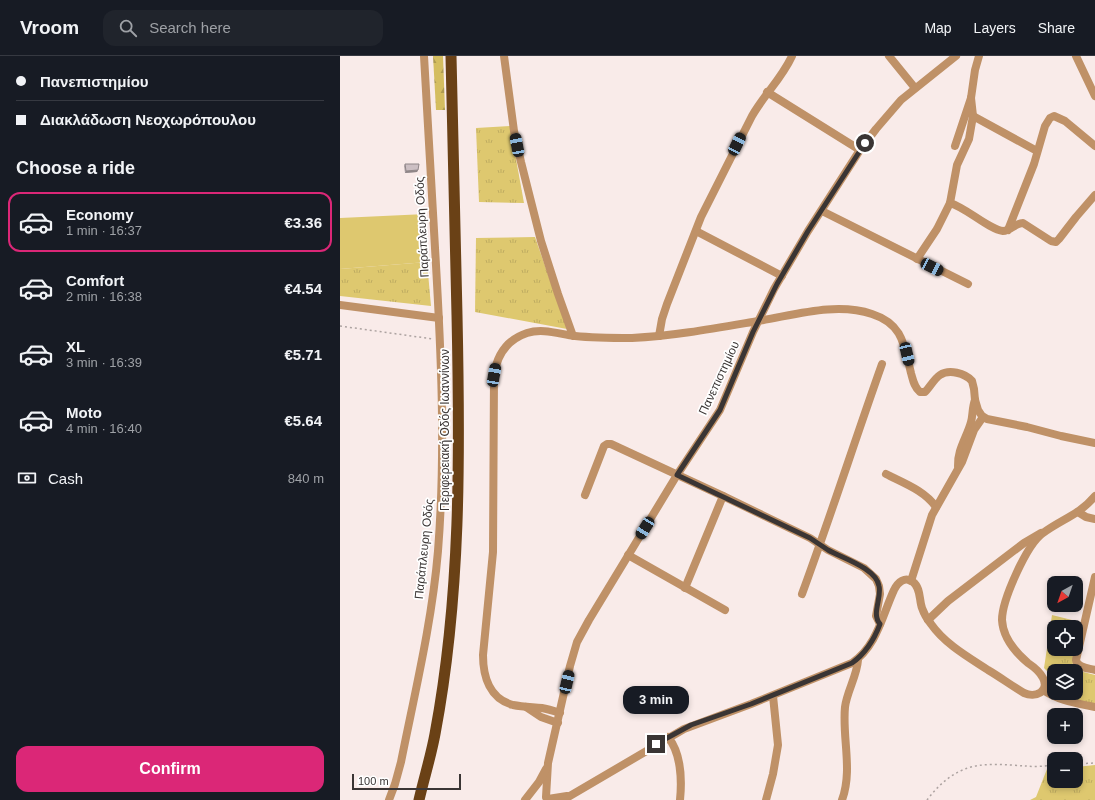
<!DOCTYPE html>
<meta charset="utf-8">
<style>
:root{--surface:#171b24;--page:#20242c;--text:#f1f3f6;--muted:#9ea1a6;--line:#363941;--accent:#db2777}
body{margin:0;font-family:Helvetica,sans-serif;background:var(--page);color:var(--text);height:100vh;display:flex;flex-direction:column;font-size:15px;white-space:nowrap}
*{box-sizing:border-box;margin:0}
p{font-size:13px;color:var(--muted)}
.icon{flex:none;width:22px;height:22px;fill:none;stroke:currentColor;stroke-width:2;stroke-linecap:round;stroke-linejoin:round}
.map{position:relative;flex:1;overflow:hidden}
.sheet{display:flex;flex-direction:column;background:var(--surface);width:340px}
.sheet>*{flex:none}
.hud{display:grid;align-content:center;height:88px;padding:0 16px;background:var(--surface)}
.needle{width:26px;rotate:220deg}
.fabs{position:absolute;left:707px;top:520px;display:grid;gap:8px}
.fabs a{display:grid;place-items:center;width:36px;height:36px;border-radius:8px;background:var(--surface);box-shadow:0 2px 6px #0003;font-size:20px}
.scale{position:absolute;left:12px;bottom:10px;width:109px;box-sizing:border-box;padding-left:4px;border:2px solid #3a3534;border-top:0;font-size:11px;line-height:14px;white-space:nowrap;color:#3a3534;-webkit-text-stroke:3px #fff;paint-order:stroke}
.end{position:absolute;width:18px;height:18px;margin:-9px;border:5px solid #3a3534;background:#fff;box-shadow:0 0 0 2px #fff}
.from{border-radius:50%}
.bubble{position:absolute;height:28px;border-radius:12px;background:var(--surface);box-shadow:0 2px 6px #0003;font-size:13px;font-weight:800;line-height:28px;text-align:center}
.car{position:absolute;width:12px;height:24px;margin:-12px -6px;border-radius:5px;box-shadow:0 0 3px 1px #0007;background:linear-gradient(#222 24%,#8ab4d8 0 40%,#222 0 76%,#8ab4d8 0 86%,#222 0)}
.hud b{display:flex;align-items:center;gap:14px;height:38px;font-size:15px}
.hud b+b{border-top:1px solid var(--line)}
.hud i{width:10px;height:10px;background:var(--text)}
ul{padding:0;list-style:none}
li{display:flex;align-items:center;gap:12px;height:60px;margin:0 8px 6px;padding:0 8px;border:2px solid transparent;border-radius:12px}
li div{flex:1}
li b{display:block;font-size:15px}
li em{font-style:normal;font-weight:800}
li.on{border-color:var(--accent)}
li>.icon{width:36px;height:36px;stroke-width:1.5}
h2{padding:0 16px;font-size:18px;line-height:48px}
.pay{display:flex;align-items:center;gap:10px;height:44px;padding:0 16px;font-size:15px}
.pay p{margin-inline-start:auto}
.action{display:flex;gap:8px;margin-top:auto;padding:8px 16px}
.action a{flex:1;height:46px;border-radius:12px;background:var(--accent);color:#fff;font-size:16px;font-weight:800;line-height:46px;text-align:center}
header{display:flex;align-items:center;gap:24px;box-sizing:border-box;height:56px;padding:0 20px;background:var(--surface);border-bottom:1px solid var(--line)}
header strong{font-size:19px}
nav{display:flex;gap:22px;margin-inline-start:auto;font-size:14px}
.search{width:280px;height:36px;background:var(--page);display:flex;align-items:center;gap:10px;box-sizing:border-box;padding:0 14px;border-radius:12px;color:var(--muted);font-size:15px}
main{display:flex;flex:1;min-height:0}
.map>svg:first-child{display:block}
.grass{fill:url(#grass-tufts)}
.forest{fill:url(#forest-firs)}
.garden{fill:#dec86f}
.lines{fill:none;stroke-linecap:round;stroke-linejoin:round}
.path{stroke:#ada3a1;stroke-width:1.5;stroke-dasharray:2 3;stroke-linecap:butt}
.minor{stroke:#bf9167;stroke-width:8}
.tertiary{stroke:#bf9167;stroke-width:8}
.trunk{stroke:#6a4116;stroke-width:11}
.wall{fill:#afa4a8}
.shaded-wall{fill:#8f8688}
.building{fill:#ccbfc3;stroke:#8f8688}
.route{stroke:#3a3534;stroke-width:5}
.labels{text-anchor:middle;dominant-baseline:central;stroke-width:3.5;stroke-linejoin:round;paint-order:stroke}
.street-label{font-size:12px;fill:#3a3534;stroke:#fff}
</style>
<header>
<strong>Vroom</strong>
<div class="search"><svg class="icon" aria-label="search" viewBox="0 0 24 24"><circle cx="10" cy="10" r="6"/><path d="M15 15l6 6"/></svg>Search here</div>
<nav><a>Map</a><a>Layers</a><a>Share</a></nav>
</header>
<main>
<section class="sheet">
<div class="hud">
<b><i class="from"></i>Πανεπιστημίου</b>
<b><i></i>Διακλάδωση Νεοχωρόπουλου</b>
</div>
<h2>Choose a ride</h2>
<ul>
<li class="on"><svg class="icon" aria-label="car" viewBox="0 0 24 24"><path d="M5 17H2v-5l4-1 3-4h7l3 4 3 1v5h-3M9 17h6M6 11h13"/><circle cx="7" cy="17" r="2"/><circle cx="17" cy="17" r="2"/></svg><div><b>Economy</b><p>1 min · 16:37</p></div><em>€3.36</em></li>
<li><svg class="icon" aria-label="car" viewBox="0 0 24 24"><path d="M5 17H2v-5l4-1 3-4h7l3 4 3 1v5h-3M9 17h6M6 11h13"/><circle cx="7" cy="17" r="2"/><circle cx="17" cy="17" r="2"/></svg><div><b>Comfort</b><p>2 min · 16:38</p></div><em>€4.54</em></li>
<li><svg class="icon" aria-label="car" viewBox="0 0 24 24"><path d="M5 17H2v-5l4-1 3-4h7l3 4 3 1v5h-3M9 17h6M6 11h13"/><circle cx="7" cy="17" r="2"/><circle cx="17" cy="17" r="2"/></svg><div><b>XL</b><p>3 min · 16:39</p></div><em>€5.71</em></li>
<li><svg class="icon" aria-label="car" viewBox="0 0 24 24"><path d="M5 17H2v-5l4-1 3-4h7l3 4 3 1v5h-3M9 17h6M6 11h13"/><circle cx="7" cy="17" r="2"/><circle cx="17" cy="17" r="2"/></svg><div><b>Moto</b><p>4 min · 16:40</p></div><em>€5.64</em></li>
</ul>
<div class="pay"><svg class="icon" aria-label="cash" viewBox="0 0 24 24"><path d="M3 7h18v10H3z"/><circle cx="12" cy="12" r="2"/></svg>Cash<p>840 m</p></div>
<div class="action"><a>Confirm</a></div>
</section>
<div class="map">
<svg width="755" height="744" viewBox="0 0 755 744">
<defs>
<pattern id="grass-tufts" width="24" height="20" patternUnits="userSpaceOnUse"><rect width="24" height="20" fill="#dec86f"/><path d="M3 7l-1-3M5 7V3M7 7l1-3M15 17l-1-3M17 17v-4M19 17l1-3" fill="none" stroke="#bfac61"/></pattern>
<pattern id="forest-firs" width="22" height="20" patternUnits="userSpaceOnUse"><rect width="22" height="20" fill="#d4bd60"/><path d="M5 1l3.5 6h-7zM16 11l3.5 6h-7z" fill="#ad9a50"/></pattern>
</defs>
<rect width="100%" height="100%" fill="#f9ebe9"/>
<!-- grass -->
<g class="grass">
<polygon points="170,70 184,147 139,146 136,72"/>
<polygon points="195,181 227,273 135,256 136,182"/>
<polygon points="87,206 91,250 0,240 0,213"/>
<polygon points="712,559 740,566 736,587 736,571 714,571 714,593 735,593 732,613 755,619 755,651 718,638 736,637 736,615 714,615 714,622 704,612"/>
<polygon points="755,709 755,744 690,744 696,741 707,713 714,713 714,725 736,725 736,711"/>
</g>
<!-- forest -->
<polygon class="forest" points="93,0 103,0 105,54 96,54"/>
<!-- garden -->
<polygon class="garden" points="86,158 87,206 0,213 0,162"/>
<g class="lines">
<!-- path -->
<g class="path">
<polyline points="0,270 93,283"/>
<polyline points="736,708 755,707"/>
<path d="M587,744C597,731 609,719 625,713C642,706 668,709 686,710C695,711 705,710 714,709"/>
</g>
<!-- minor -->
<g class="minor">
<polyline points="164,0 174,75 181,106 201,185 218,238 233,280"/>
<polyline points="549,0 575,32"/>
<polyline points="736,0 755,40"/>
<polyline points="427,36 520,94"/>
<polyline points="633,60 697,95"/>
<polyline points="615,90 631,42 635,14 639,0"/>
<path d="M610,147C627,152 648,173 663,175C671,175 675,167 683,167L711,185L716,186L719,183L736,161L755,139"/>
<polyline points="482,155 628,228"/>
<polyline points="668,174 694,108 705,70 710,62 714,60 725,65 755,90"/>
<polyline points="356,175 442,220"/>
<polyline points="577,203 597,173 610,147 617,109 629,83 633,60 631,42"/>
<polyline points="0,249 99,262"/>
<path d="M319,280L322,263L327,248L361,161L412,60C424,39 442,22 452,0"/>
<path d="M618,410C617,394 627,381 631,366C633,359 632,352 635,344"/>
<path d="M546,418C563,427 584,434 596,451"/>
<polyline points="245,439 264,390 267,388 271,388 383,440 470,482 488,494 524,512 536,523 539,530 540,538 536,560 540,568"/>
<polyline points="738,456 746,461 755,463"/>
<polyline points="288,499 385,554"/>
<path d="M755,521L736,604C737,612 748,612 755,614"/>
<polyline points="571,525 592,459 622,406 634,374 643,361"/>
<polyline points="345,532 383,440"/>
<path d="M462,538C490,462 515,384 542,308"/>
<polyline points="588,564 608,545 684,487 701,477"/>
<path d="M703,634C719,645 736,647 755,651"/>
<polyline points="186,651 201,661 218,667"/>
<path d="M220,657C214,655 208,653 202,652C192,651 183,651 173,649C150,643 143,621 143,599L153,496L154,319C157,299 166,284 187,277C203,272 219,278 235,280C254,282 274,282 292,282C334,280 377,272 418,265C455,259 496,246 532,258C563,268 564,289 571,317C573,324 574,331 580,336H585C590,331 594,323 600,319C609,313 625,317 632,325L634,333L635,344L638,354L642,360L647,363L687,371L721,380L755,387"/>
<path d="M328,681C341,697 342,724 340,744"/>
<polyline points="426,744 433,718 438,689 433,640"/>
<path d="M502,744C513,714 502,682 505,651C507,635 517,620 518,604"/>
</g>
<!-- tertiary -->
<g class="tertiary">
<polyline points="206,741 208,707 230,610 237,586 249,564 337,419 380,354 413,276 434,233 468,175 520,94 536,73 561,44 616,0"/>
<polyline points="208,743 227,740"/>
<path d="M49,744L55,728L61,706C75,636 92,566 98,495C106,394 101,293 95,192C91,128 88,64 84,0"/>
<polyline points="185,744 199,726 206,713"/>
<path d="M223,744L344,673L411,648L512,607C537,590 542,560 554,534C558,526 565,520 573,526C581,532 579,544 582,552C584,558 587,563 591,568C605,588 628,601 648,614C660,621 672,630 684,637C695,642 710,636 703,622C700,616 694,611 688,607C675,596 663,582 662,564C662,544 687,488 703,477C722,463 739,459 755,440"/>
</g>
<!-- trunk -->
<path class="trunk" d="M79,744C84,722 91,700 95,678C121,540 120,399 117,259C115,173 113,86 111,0"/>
</g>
<!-- wall -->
<polygon class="wall" points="65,108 78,114 77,116 65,117 64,110"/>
<!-- shaded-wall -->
<polygon class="shaded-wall" points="78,114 77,116 65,117 66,115"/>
<!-- building -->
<polygon class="building" points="65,108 79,108 78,114 66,115"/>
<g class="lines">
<!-- route -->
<path class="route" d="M316,688L351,669L411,648L512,607C526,597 534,584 540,568C531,558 542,542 539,530C536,512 502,502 488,494C482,490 476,486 470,482L337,419L380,354L413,276L437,228L468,175L525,87"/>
</g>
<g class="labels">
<!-- street labels -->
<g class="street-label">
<text transform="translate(82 171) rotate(-93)">Παράπλευρη Οδός</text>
<text transform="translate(379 322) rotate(-65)">Πανεπιστημίου</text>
<text transform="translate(105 374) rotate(-90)">Περιφερειακή Οδός Ιωαννίνων</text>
<text transform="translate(84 493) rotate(-84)">Παράπλευρη Οδός</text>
</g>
</g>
</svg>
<div class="fabs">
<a><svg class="needle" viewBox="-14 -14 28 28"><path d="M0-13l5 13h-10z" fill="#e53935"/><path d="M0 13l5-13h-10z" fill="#9ea1a6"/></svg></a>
<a><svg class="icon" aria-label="locate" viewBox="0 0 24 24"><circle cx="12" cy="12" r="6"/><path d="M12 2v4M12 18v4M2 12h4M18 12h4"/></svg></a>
<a><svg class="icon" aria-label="layers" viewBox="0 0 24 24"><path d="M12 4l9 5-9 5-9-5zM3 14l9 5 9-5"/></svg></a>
<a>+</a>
<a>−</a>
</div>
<div class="scale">100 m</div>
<i class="end from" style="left:525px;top:87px"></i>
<i class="end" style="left:316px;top:688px"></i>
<div class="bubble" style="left:283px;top:630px;width:66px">3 min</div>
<i class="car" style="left:397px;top:88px;rotate:26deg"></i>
<i class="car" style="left:177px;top:89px;rotate:349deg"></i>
<i class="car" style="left:592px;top:211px;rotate:117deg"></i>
<i class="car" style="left:567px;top:298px;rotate:167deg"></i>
<i class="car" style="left:154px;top:319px;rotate:10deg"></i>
<i class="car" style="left:305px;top:472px;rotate:212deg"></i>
<i class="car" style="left:227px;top:626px;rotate:13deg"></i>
</div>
</main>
